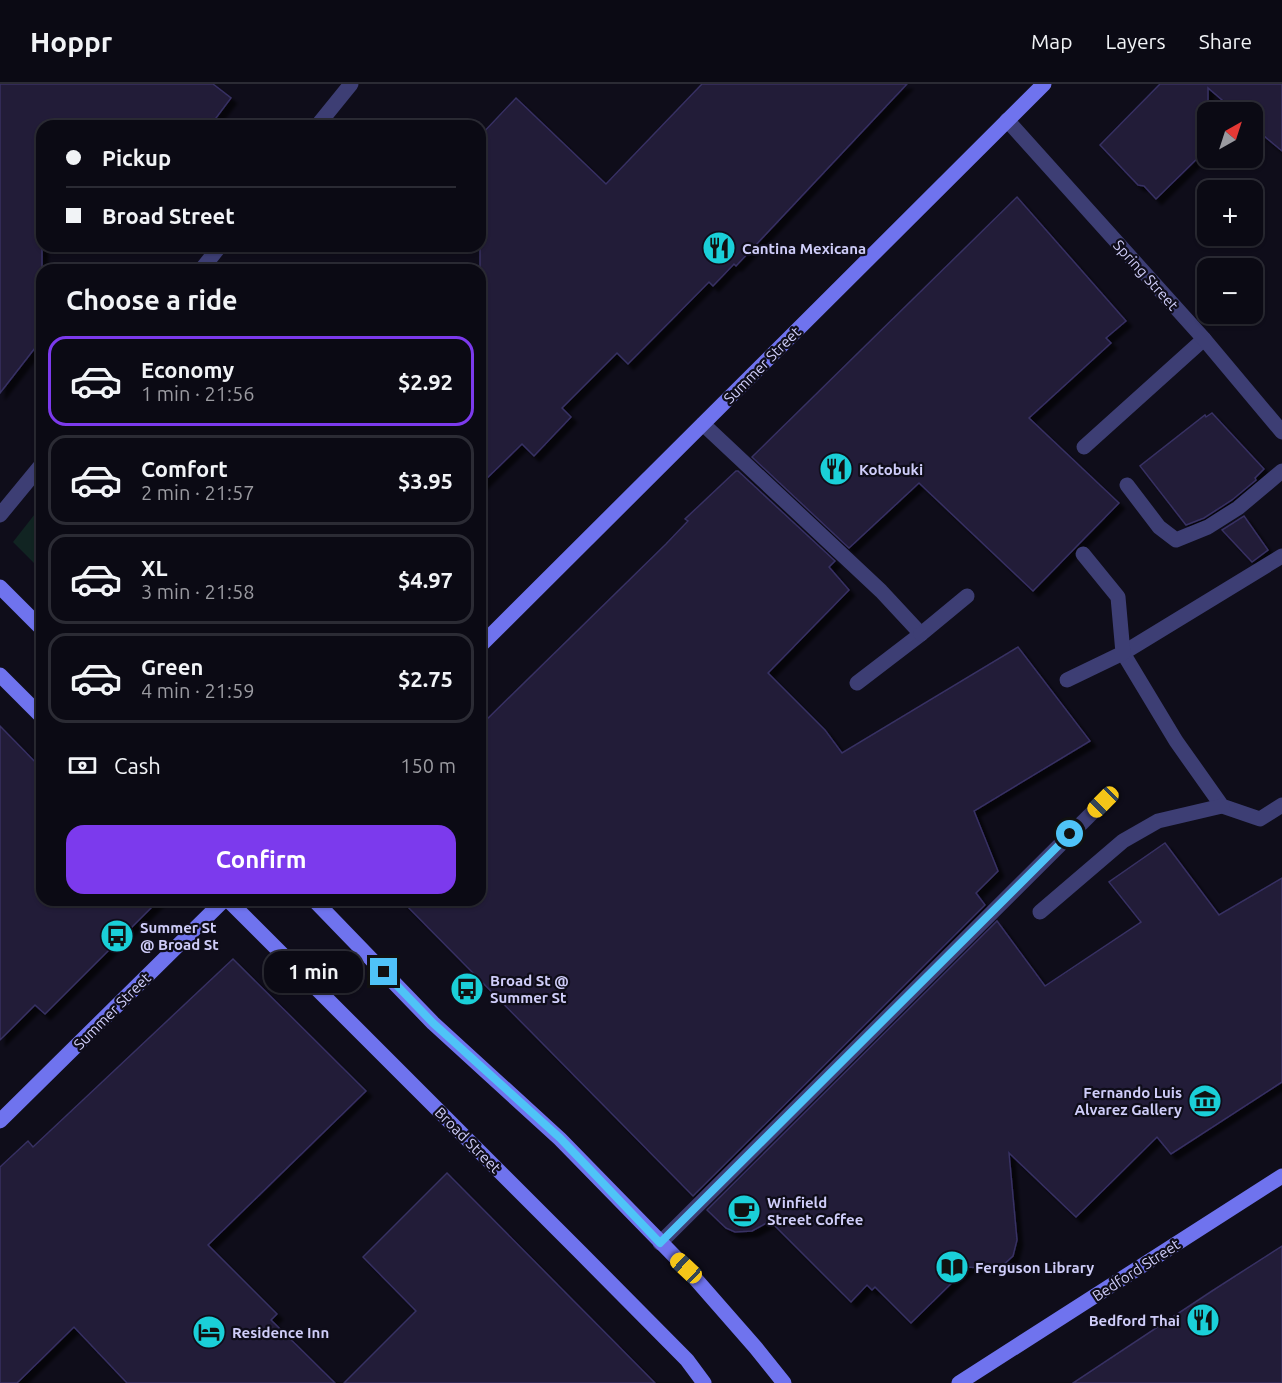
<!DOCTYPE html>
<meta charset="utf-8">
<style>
:root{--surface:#0b0a14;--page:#191822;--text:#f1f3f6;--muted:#9a9aa0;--line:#2b2b34;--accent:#7c3aed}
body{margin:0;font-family:Ubuntu,sans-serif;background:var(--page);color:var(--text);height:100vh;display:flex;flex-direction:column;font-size:22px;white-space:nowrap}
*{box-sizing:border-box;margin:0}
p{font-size:20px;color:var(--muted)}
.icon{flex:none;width:33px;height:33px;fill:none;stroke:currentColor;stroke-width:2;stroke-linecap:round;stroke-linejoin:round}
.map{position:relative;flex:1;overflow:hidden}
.sheet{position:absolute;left:36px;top:180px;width:450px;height:642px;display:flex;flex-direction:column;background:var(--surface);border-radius:18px;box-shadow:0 2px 4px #0004,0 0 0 2px var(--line)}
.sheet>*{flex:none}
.guide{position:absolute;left:36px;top:36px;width:450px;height:132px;border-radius:18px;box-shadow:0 2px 4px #0004,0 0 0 2px var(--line);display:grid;align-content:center;height:132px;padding:0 30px;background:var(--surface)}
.needle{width:39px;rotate:39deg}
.buttons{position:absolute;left:1197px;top:18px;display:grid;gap:12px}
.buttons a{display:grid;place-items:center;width:66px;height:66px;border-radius:12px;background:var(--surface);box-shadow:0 2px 4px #0004,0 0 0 2px var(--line);font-size:30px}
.end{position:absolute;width:27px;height:27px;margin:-14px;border:8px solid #4fc3f7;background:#111;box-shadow:0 0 0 3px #111}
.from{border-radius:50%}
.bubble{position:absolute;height:42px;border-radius:18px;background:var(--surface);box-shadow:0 2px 4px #0004,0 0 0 2px var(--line);font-size:20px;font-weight:700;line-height:42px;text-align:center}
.car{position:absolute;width:18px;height:36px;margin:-18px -9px;border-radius:8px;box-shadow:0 0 4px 2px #0007;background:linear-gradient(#f5c518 24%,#345 0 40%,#f5c518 0 76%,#345 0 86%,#f5c518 0)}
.guide b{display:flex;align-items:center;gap:21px;height:57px;font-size:22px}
.guide b+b{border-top:2px solid var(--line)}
.guide i{width:15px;height:15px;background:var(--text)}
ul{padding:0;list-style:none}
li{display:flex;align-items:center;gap:18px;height:90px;margin:0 12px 9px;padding:0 18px;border:3px solid var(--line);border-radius:18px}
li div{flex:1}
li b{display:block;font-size:22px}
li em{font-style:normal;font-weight:700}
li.current{border-color:var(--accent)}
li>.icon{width:54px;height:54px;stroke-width:1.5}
h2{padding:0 30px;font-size:27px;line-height:72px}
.pay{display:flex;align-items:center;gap:15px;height:66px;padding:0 30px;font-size:22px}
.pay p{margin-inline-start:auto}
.button{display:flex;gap:12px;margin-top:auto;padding:12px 30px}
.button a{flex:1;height:69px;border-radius:18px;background:var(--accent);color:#fff;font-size:24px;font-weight:700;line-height:69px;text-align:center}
header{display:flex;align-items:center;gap:36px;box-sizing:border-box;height:84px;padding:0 30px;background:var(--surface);border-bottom:2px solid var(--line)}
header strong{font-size:28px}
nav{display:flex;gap:33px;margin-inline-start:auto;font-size:21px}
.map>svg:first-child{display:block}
.green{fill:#112422}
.building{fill:#201b39;stroke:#373062;stroke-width:1.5;filter:url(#shadow)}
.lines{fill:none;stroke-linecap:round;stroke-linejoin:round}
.lane{stroke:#3d3e74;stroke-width:15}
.street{stroke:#3d3e74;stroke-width:15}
.secondary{stroke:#6f73ee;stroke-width:15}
.route{stroke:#4fc3f7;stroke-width:8}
.labels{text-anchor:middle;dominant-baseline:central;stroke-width:4.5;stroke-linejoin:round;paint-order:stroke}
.poi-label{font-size:15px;font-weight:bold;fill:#cfcdf9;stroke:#0f0d1a;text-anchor:start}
.street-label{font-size:15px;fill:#cfcdf9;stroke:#0f0d1a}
</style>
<header>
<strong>Hoppr</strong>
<nav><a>Map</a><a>Layers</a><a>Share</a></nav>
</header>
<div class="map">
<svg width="1282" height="1299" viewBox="0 0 1282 1299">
<defs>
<filter id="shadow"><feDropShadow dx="5.5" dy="5.5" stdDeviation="1.5" flood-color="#0009"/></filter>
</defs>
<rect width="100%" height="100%" fill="#0f0d1a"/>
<!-- green -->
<polygon class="green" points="42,421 42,487 13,458"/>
<!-- building -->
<g class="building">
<polygon points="0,0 213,0 231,14 210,42 42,42 42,255 0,309"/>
<polygon points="702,0 907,0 736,182 734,180 713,202 709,198 628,280 617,269 562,324 571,333 534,372 522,360 480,401 480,52 516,14 606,100"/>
<polygon points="1160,0 1282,0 1282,67 1252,42 1252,28 1236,28 1208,4 1208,64 1156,115 1144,102 1138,101 1100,61"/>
<polygon points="1017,113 1126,237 1106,254 1111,259 1029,334 1119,419 1033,507 919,399 849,464 752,373"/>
<polygon points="1212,329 1264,385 1255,394 1256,396 1232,416 1204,434 1186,441 1140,382 1205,331 1206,333"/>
<polygon points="736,387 738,387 835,477 829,483 849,506 768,589 825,646 842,669 1018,563 1090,657 974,727 998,787 976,809 985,821 693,1112 401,816 480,816 480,642 666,460 688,437 685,435"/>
<polygon points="1244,432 1268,466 1252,478 1222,446"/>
<polygon points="0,642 42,685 42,816 159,816 45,930 35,921 0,956"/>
<polygon points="1165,759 1219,831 1282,794 1282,998 1171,1070 1157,1053 1076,1133 1009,1069 1017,1156 1013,1172 1003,1181 994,1185 968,1183 911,1239 875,1203 872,1206 867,1201 851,1218 770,1137 752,1147 735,1148 726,1144 707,1126 997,837 1045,902 1141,838 1109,798"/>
<polygon points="233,875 366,1007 208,1161 277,1230 271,1236 335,1299 127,1299 74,1243 17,1299 0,1299 0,1083 28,1057 33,1063"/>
<polygon points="447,1089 655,1299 344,1299 416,1227 363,1173"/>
<polygon points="1282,1162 1282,1299 1073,1299 1212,1207"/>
</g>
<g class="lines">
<!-- lane -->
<g class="lane">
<polyline points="703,340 881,507 921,550 857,599"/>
<polyline points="1084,363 1204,255"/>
<polyline points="1127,401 1159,443 1176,456 1208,443 1238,424 1282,387"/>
<polyline points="1282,472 1123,569 1176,657 1222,722 1260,735 1282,721"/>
<polyline points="921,550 967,512"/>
<polyline points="1067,596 1123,569 1118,513 1083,470"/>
<polyline points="1040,828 1123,757 1158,737 1222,722"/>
<polyline points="660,1159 1103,718"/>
</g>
<!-- street -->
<g class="street">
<polyline points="1007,36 1204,255 1282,348"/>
<polyline points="317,42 351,0"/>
<polyline points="201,186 220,162"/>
<polyline points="0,431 42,380"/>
</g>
<!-- secondary -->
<g class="secondary">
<polyline points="0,503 42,545"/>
<polyline points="480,562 1044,0"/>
<polyline points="0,591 42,633"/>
<polyline points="228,816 580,1168 687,1276 704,1299"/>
<polyline points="314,816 433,939 560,1055 686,1184 756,1264 784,1299"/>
<polyline points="0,1037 224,816"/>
<polyline points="959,1299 1282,1092"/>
</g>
</g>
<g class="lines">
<!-- route -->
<polyline class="route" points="384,888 433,939 560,1054 660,1159 1070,750"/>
</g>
<!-- icons -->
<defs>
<symbol id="restaurant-disc" viewBox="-11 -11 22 22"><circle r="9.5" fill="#1acfd8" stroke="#0f0d1a"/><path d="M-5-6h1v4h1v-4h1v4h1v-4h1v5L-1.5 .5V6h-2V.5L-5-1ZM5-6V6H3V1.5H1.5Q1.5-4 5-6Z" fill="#111"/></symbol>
<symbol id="bus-disc" viewBox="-11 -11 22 22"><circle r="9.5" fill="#1acfd8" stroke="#0f0d1a"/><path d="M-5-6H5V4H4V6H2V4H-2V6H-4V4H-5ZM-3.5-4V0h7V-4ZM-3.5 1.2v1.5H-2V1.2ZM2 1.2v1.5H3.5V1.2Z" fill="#111"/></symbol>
<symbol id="museum-disc" viewBox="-11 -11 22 22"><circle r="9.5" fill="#1acfd8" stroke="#0f0d1a"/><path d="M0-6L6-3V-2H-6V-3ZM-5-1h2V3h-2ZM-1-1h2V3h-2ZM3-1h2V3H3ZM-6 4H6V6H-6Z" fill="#111"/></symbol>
<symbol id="cafe-disc" viewBox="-11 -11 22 22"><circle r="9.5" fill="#1acfd8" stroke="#0f0d1a"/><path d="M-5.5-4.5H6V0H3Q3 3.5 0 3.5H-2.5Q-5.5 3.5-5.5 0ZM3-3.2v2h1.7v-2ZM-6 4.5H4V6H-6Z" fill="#111"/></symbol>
<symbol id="library-disc" viewBox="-11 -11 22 22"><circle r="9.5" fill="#1acfd8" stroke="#0f0d1a"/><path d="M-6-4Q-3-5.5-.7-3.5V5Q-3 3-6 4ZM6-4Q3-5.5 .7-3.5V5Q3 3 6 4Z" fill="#111"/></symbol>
<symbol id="hotel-disc" viewBox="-11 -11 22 22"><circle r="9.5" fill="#1acfd8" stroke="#0f0d1a"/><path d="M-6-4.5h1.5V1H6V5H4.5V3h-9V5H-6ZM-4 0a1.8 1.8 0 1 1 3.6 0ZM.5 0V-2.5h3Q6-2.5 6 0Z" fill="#111"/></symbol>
</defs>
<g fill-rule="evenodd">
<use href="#restaurant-disc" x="700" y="145" width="38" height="38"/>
<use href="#restaurant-disc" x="817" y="366" width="38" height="38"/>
<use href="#bus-disc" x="98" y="833" width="38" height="38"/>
<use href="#bus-disc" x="448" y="886" width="38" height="38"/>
<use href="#museum-disc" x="1186" y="998" width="38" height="38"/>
<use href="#cafe-disc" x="725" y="1108" width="38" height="38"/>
<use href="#library-disc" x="933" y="1164" width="38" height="38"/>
<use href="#restaurant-disc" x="1184" y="1217" width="38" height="38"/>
<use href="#hotel-disc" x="190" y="1229" width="38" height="38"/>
</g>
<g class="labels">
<!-- poi labels -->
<g class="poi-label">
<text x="742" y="164">Cantina Mexicana</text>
<text x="859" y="385">Kotobuki</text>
<text x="140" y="843">Summer St<tspan x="140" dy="17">@ Broad St</tspan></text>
<text x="490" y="896">Broad St @<tspan x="490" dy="17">Summer St</tspan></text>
<text x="1182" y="1008" text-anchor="end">Fernando Luis<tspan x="1182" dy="17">Alvarez Gallery</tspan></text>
<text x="767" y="1118">Winfield<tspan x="767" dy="17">Street Coffee</tspan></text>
<text x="975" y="1183">Ferguson Library</text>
<text x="1180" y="1236" text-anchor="end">Bedford Thai</text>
<text x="232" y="1248">Residence Inn</text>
</g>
<!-- street labels -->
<g class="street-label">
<text transform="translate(1146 191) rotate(48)">Spring Street</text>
<text transform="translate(762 281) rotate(-45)">Summer Street</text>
<text transform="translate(112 927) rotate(-45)">Summer Street</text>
<text transform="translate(468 1056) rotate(45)">Broad Street</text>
<text transform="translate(1136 1186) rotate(-33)">Bedford Street</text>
</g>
</g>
</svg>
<div class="buttons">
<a><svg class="needle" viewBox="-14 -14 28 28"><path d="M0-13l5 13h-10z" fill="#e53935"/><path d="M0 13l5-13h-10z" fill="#9a9aa0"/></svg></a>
<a>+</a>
<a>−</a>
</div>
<i class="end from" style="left:1070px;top:750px"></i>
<i class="end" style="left:384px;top:888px"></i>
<div class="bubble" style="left:264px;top:867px;width:99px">1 min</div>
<i class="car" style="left:1103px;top:718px;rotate:225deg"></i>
<i class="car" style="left:686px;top:1184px;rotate:313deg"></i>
<div class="guide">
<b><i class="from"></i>Pickup</b>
<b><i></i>Broad Street</b>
</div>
<section class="sheet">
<h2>Choose a ride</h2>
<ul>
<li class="current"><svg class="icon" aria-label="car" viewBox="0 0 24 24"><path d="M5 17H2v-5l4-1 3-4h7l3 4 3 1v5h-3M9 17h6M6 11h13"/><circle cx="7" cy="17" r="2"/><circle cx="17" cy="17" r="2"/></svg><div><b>Economy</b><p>1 min · 21:56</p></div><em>$2.92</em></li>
<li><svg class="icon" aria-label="car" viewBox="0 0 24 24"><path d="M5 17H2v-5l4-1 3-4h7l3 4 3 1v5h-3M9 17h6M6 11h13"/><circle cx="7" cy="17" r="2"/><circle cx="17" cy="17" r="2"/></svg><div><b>Comfort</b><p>2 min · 21:57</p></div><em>$3.95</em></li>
<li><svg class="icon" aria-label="car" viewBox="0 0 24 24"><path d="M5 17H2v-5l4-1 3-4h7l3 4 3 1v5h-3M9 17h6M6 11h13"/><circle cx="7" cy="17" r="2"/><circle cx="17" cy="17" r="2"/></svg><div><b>XL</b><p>3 min · 21:58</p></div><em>$4.97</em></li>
<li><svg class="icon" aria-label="car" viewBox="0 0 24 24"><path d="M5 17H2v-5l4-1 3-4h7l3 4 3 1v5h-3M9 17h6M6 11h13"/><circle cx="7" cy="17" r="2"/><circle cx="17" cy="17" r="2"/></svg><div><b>Green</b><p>4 min · 21:59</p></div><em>$2.75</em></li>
</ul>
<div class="pay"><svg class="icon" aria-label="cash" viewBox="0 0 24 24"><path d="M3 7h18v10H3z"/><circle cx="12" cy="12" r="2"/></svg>Cash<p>150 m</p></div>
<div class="button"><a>Confirm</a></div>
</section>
</div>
